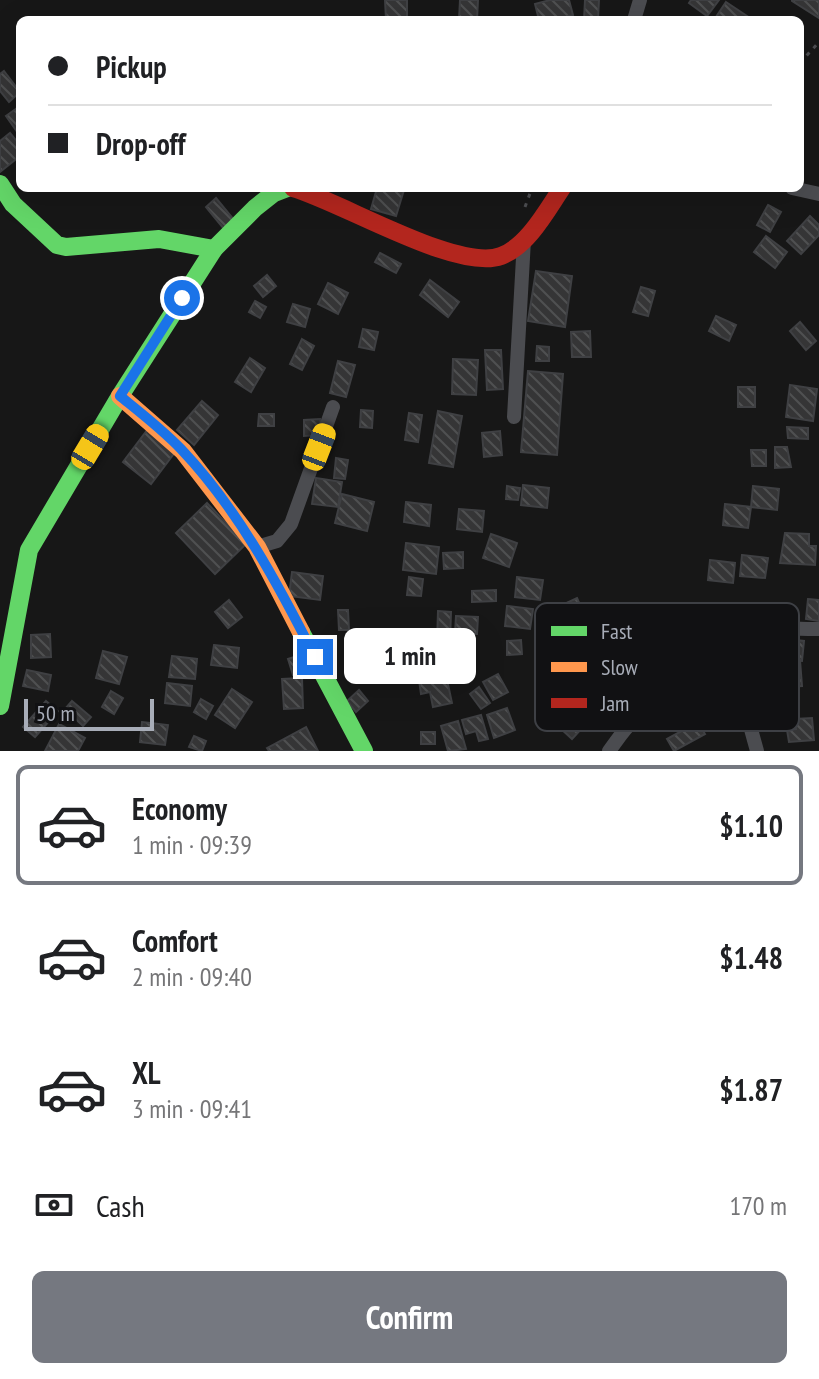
<!DOCTYPE html>
<meta charset="utf-8">
<style>
:root{--surface:#fff;--page:#f6f6f6;--text:#202124;--muted:#757577;--line:#e0e0e0;--accent:#757880}
body{margin:0;font-family:"PT Sans Narrow",sans-serif;background:var(--page);color:var(--text);height:100vh;display:flex;flex-direction:column;font-size:30px;white-space:nowrap}
*{box-sizing:border-box;margin:0}
p{font-size:26px;color:var(--muted)}
.icon{flex:none;width:44px;height:44px;fill:none;stroke:currentColor;stroke-width:2;stroke-linecap:round;stroke-linejoin:round}
.map{position:relative;height:751px;overflow:hidden}
.drawer{display:flex;flex-direction:column;background:var(--surface);flex:1}
.drawer>*{flex:none}
.hud{position:absolute;left:16px;top:16px;width:788px;height:176px;border-radius:12px;box-shadow:0 8px 32px #0002;display:grid;align-content:center;height:176px;padding:0 32px;background:var(--surface)}
.scale{position:absolute;left:24px;bottom:20px;width:130px;box-sizing:border-box;padding-left:8px;border:4px solid #a8adb8;border-top:0;font-size:22px;line-height:28px;white-space:nowrap;color:#a8adb8;-webkit-text-stroke:6px #111113;paint-order:stroke}
.end{position:absolute;width:36px;height:36px;margin:-18px;border:10px solid #1a73e8;background:#fff;box-shadow:0 0 0 4px #fff}
.from{border-radius:50%}
.bubble{position:absolute;height:56px;border-radius:12px;background:var(--surface);box-shadow:0 8px 32px #0002;font-size:26px;font-weight:700;line-height:56px;text-align:center}
.car{position:absolute;width:24px;height:48px;margin:-24px -12px;border-radius:10px;box-shadow:0 0 6px 2px #0007;background:linear-gradient(#f5c518 24%,#345 0 40%,#f5c518 0 76%,#345 0 86%,#f5c518 0)}
.hud b{display:flex;align-items:center;gap:28px;height:76px;font-size:30px}
.hud b+b{border-top:2px solid var(--line)}
.hud i{width:20px;height:20px;background:var(--text)}
ul{padding:14px 0 0;list-style:none}
li{display:flex;align-items:center;gap:24px;height:120px;margin:0 16px 12px;padding:0 16px;border:4px solid transparent;border-radius:12px}
li div{flex:1}
li b{display:block;font-size:30px}
li em{font-style:normal;font-weight:700}
li.current{border-color:var(--accent)}
li>.icon{width:72px;height:72px;stroke-width:1.5}
.pay{display:flex;align-items:center;gap:20px;height:88px;padding:0 32px;font-size:30px}
.pay p{margin-inline-start:auto}
.cta{display:flex;gap:16px;margin-top:auto;padding:16px 32px}
.cta a{flex:1;height:92px;border-radius:12px;background:var(--accent);color:#fff;font-size:32px;font-weight:700;line-height:92px;text-align:center}
.map>svg:first-child{display:block}
.building{fill:url(#building-back-hatch);stroke:#3f4043;stroke-width:2}
.lines{fill:none;stroke-linecap:round;stroke-linejoin:round}
.path{stroke:#4d4e52;stroke-width:3;stroke-dasharray:4 6;stroke-linecap:butt}
.street{stroke:#4b4c50;stroke-width:14}
.fast{stroke:#63d668;stroke-width:18}
.slow{stroke:#ff974d;stroke-width:18}
.jam{stroke:#b3261e;stroke-width:18}
.route{stroke:#1a73e8;stroke-width:10}
.key{fill:#111113;stroke:#3e4045;stroke-width:2}
.key-label{font-size:22px;fill:#a8adb8}
</style>
<div class="map">
<svg width="819" height="751" viewBox="0 0 819 751">
<defs>
<pattern id="building-back-hatch" width="6" height="6" patternUnits="userSpaceOnUse" patternTransform="scale(2)"><rect width="6" height="6" fill="#353536"/><path d="M-1 5l2 2M0 0l6 6M5-1l2 2" fill="none" stroke="#4f5051"/></pattern>
</defs>
<rect width="100%" height="100%" fill="#171717"/>
<!-- building -->
<g class="building">
<polygon points="385,0 407,0 407,20 386,20"/>
<polygon points="460,0 478,0 477,20 459,20"/>
<polygon points="550,0 569,0 573,15 554,20 539,20 535,4"/>
<polygon points="585,0 599,0 598,20 584,20"/>
<polygon points="691,0 719,0 707,16 689,3"/>
<polygon points="819,0 819,18 792,1 792,0"/>
<polygon points="726,2 753,20 714,20"/>
<polygon points="4,71 20,92 9,102 0,91 0,74"/>
<polygon points="20,106 20,136 6,116"/>
<polygon points="10,133 20,145 20,156 0,172 0,141"/>
<polygon points="377,188 404,190 396,216 371,209"/>
<polygon points="216,198 234,220 224,229 206,207"/>
<polygon points="768,205 781,212 770,232 757,225"/>
<polygon points="810,216 819,225 819,235 801,254 787,241"/>
<polygon points="766,236 787,252 775,268 754,252"/>
<polygon points="380,253 401,264 396,273 375,262"/>
<polygon points="536,271 572,276 565,327 528,321"/>
<polygon points="267,275 276,286 263,297 254,286"/>
<polygon points="430,280 459,302 448,317 420,295"/>
<polygon points="328,283 348,293 338,314 318,304"/>
<polygon points="641,287 655,291 648,316 633,312"/>
<polygon points="255,301 266,307 260,318 249,312"/>
<polygon points="293,304 310,309 305,327 287,322"/>
<polygon points="716,316 736,325 729,341 709,331"/>
<polygon points="800,322 816,341 806,350 790,331"/>
<polygon points="363,329 378,332 374,350 359,347"/>
<polygon points="590,331 591,357 572,357 571,332"/>
<polygon points="302,339 314,346 302,370 290,364"/>
<polygon points="537,346 549,347 549,361 536,361"/>
<polygon points="485,350 501,350 503,389 487,390"/>
<polygon points="250,358 265,368 251,392 235,382"/>
<polygon points="453,359 478,360 476,395 452,394"/>
<polygon points="338,361 355,365 346,397 330,393"/>
<polygon points="528,371 563,374 557,455 521,452"/>
<polygon points="790,385 817,389 813,421 786,417"/>
<rect x="738" y="387" width="17" height="20"/>
<polygon points="202,401 218,415 194,445 177,430"/>
<polygon points="361,410 373,411 372,428 360,427"/>
<polygon points="438,411 462,416 453,467 429,463"/>
<polygon points="409,413 422,415 418,442 405,440"/>
<polygon points="259,414 274,414 274,426 258,426"/>
<polygon points="320,419 321,435 304,436 304,420"/>
<polygon points="787,427 808,428 808,439 788,438"/>
<polygon points="148,429 176,451 151,484 123,462"/>
<polygon points="500,431 502,455 484,457 482,433"/>
<polygon points="775,447 787,447 791,467 775,468"/>
<polygon points="751,450 766,450 766,466 752,466"/>
<polygon points="336,458 348,460 345,479 334,478"/>
<polygon points="316,478 342,482 338,507 312,504"/>
<polygon points="523,485 549,488 547,508 521,505"/>
<polygon points="507,486 520,488 518,500 506,499"/>
<polygon points="753,486 779,489 777,510 751,507"/>
<polygon points="342,494 374,502 367,531 335,523"/>
<polygon points="406,502 431,505 429,526 404,522"/>
<polygon points="207,503 246,544 215,574 176,533"/>
<polygon points="725,504 751,507 748,528 723,525"/>
<polygon points="459,509 484,511 482,532 457,529"/>
<polygon points="785,533 809,534 809,546 816,546 815,565 780,563"/>
<polygon points="491,534 517,543 509,567 483,558"/>
<polygon points="406,543 439,547 436,574 403,570"/>
<polygon points="463,552 463,568 444,569 443,553"/>
<polygon points="742,555 768,558 765,578 740,576"/>
<polygon points="710,560 735,563 733,583 708,580"/>
<polygon points="292,572 323,576 320,600 289,596"/>
<polygon points="409,577 423,579 421,596 407,595"/>
<polygon points="517,577 543,580 540,600 515,597"/>
<polygon points="496,590 496,601 472,602 472,591"/>
<polygon points="577,598 584,614 570,621 562,605"/>
<polygon points="808,599 819,600 819,621 806,619"/>
<polygon points="229,600 242,617 228,628 215,612"/>
<polygon points="507,606 533,609 530,629 505,626"/>
<polygon points="338,610 348,610 349,630 339,630"/>
<polygon points="438,611 451,612 450,643 437,643"/>
<polygon points="456,616 478,617 477,634 455,633"/>
<polygon points="50,634 51,657 31,658 31,635"/>
<polygon points="778,638 804,641 802,661 776,659"/>
<polygon points="521,640 522,654 507,655 507,641"/>
<polygon points="214,645 239,648 237,668 211,665"/>
<polygon points="417,647 422,671 401,676 396,652"/>
<polygon points="103,651 127,657 119,684 96,678"/>
<polygon points="304,654 309,670 293,675 288,659"/>
<polygon points="172,656 197,659 195,679 169,677"/>
<polygon points="800,660 802,686 786,687 786,677 776,677 774,662"/>
<polygon points="27,670 51,675 48,691 23,686"/>
<polygon points="498,674 508,692 493,700 483,682"/>
<polygon points="446,675 452,703 433,707 430,692 421,694 419,680"/>
<polygon points="302,678 303,708 284,709 282,679"/>
<polygon points="167,683 192,686 190,706 165,703"/>
<polygon points="479,687 490,703 481,709 470,694"/>
<polygon points="232,689 252,702 235,728 215,715"/>
<polygon points="359,690 368,701 356,712 347,701"/>
<polygon points="111,691 123,698 114,714 102,707"/>
<polygon points="201,699 213,706 206,719 194,712"/>
<polygon points="46,701 58,711 35,737 23,727"/>
<polygon points="72,701 91,717 83,726 65,709"/>
<polygon points="507,708 515,730 494,738 487,715"/>
<polygon points="481,715 488,739 479,741 476,731 466,734 462,720"/>
<polygon points="571,715 583,727 572,739 559,727"/>
<polygon points="812,718 814,740 789,742 787,730 796,729 795,719"/>
<polygon points="458,721 466,749 448,751 441,726"/>
<polygon points="142,722 168,725 165,745 140,742"/>
<polygon points="698,722 705,734 674,751 667,739"/>
<polygon points="59,724 85,738 78,751 45,751"/>
<polygon points="306,727 318,751 269,751 267,748"/>
<rect x="421" y="732" width="14" height="12"/>
<polygon points="194,736 206,741 202,751 189,747"/>
</g>
<g class="lines">
<!-- path -->
<g class="path">
<polyline points="800,63 819,42"/>
<polyline points="525,207 532,188"/>
</g>
<!-- street -->
<g class="street">
<polyline points="634,20 640,0"/>
<polyline points="792,188 819,194"/>
<polyline points="514,417 524,240"/>
<polyline points="257,547 277,541 291,524 333,407"/>
<path d="M609,751C616,742 624,729 633,721C663,696 704,691 741,684"/>
<path d="M757,751C750,724 724,649 757,633C773,625 801,630 819,629"/>
</g>
<!-- fast -->
<g class="fast">
<polyline points="0,184 13,204 57,245 66,247 159,239 214,249"/>
<polyline points="301,632 364,751"/>
<polyline points="0,706 29,550 120,396 214,249 255,208 274,193 287,188"/>
</g>
<!-- slow -->
<polyline class="slow" points="120,396 183,451 257,547 301,632"/>
<!-- jam -->
<path class="jam" d="M293,188C342,202 457,272 501,256C528,246 547,210 562,188"/>
</g>
<g class="lines">
<!-- route -->
<path class="route" d="M182,298L120,396C141,413 163,430 181,449C238,509 278,584 315,657"/>
</g>
<!-- legend -->
<rect x="535" y="603" width="264" height="128" rx="12" class="key"/>
<rect x="551" y="626" width="36" height="10" fill="#63d668"/>
<rect x="551" y="662" width="36" height="10" fill="#ff974d"/>
<rect x="551" y="698" width="36" height="10" fill="#b3261e"/>
<g class="key-label">
<text x="601" y="639">Fast</text>
<text x="601" y="675">Slow</text>
<text x="601" y="711">Jam</text>
</g>
</svg>
<div class="scale">50 m</div>
<i class="end from" style="left:182px;top:298px"></i>
<i class="end" style="left:315px;top:657px"></i>
<div class="bubble" style="left:344px;top:628px;width:132px">1 min</div>
<i class="car" style="left:90px;top:447px;rotate:31deg"></i>
<i class="car" style="left:319px;top:447px;rotate:21deg"></i>
<div class="hud">
<b><i class="from"></i>Pickup</b>
<b><i></i>Drop-off</b>
</div>
</div>
<section class="drawer">
<ul>
<li class="current"><svg class="icon" aria-label="car" viewBox="0 0 24 24"><path d="M5 17H2v-5l4-1 3-4h7l3 4 3 1v5h-3M9 17h6M6 11h13"/><circle cx="7" cy="17" r="2"/><circle cx="17" cy="17" r="2"/></svg><div><b>Economy</b><p>1 min · 09:39</p></div><em>$1.10</em></li>
<li><svg class="icon" aria-label="car" viewBox="0 0 24 24"><path d="M5 17H2v-5l4-1 3-4h7l3 4 3 1v5h-3M9 17h6M6 11h13"/><circle cx="7" cy="17" r="2"/><circle cx="17" cy="17" r="2"/></svg><div><b>Comfort</b><p>2 min · 09:40</p></div><em>$1.48</em></li>
<li><svg class="icon" aria-label="car" viewBox="0 0 24 24"><path d="M5 17H2v-5l4-1 3-4h7l3 4 3 1v5h-3M9 17h6M6 11h13"/><circle cx="7" cy="17" r="2"/><circle cx="17" cy="17" r="2"/></svg><div><b>XL</b><p>3 min · 09:41</p></div><em>$1.87</em></li>
</ul>
<div class="pay"><svg class="icon" aria-label="cash" viewBox="0 0 24 24"><path d="M3 7h18v10H3z"/><circle cx="12" cy="12" r="2"/></svg>Cash<p>170 m</p></div>
<div class="cta"><a>Confirm</a></div>
</section>
